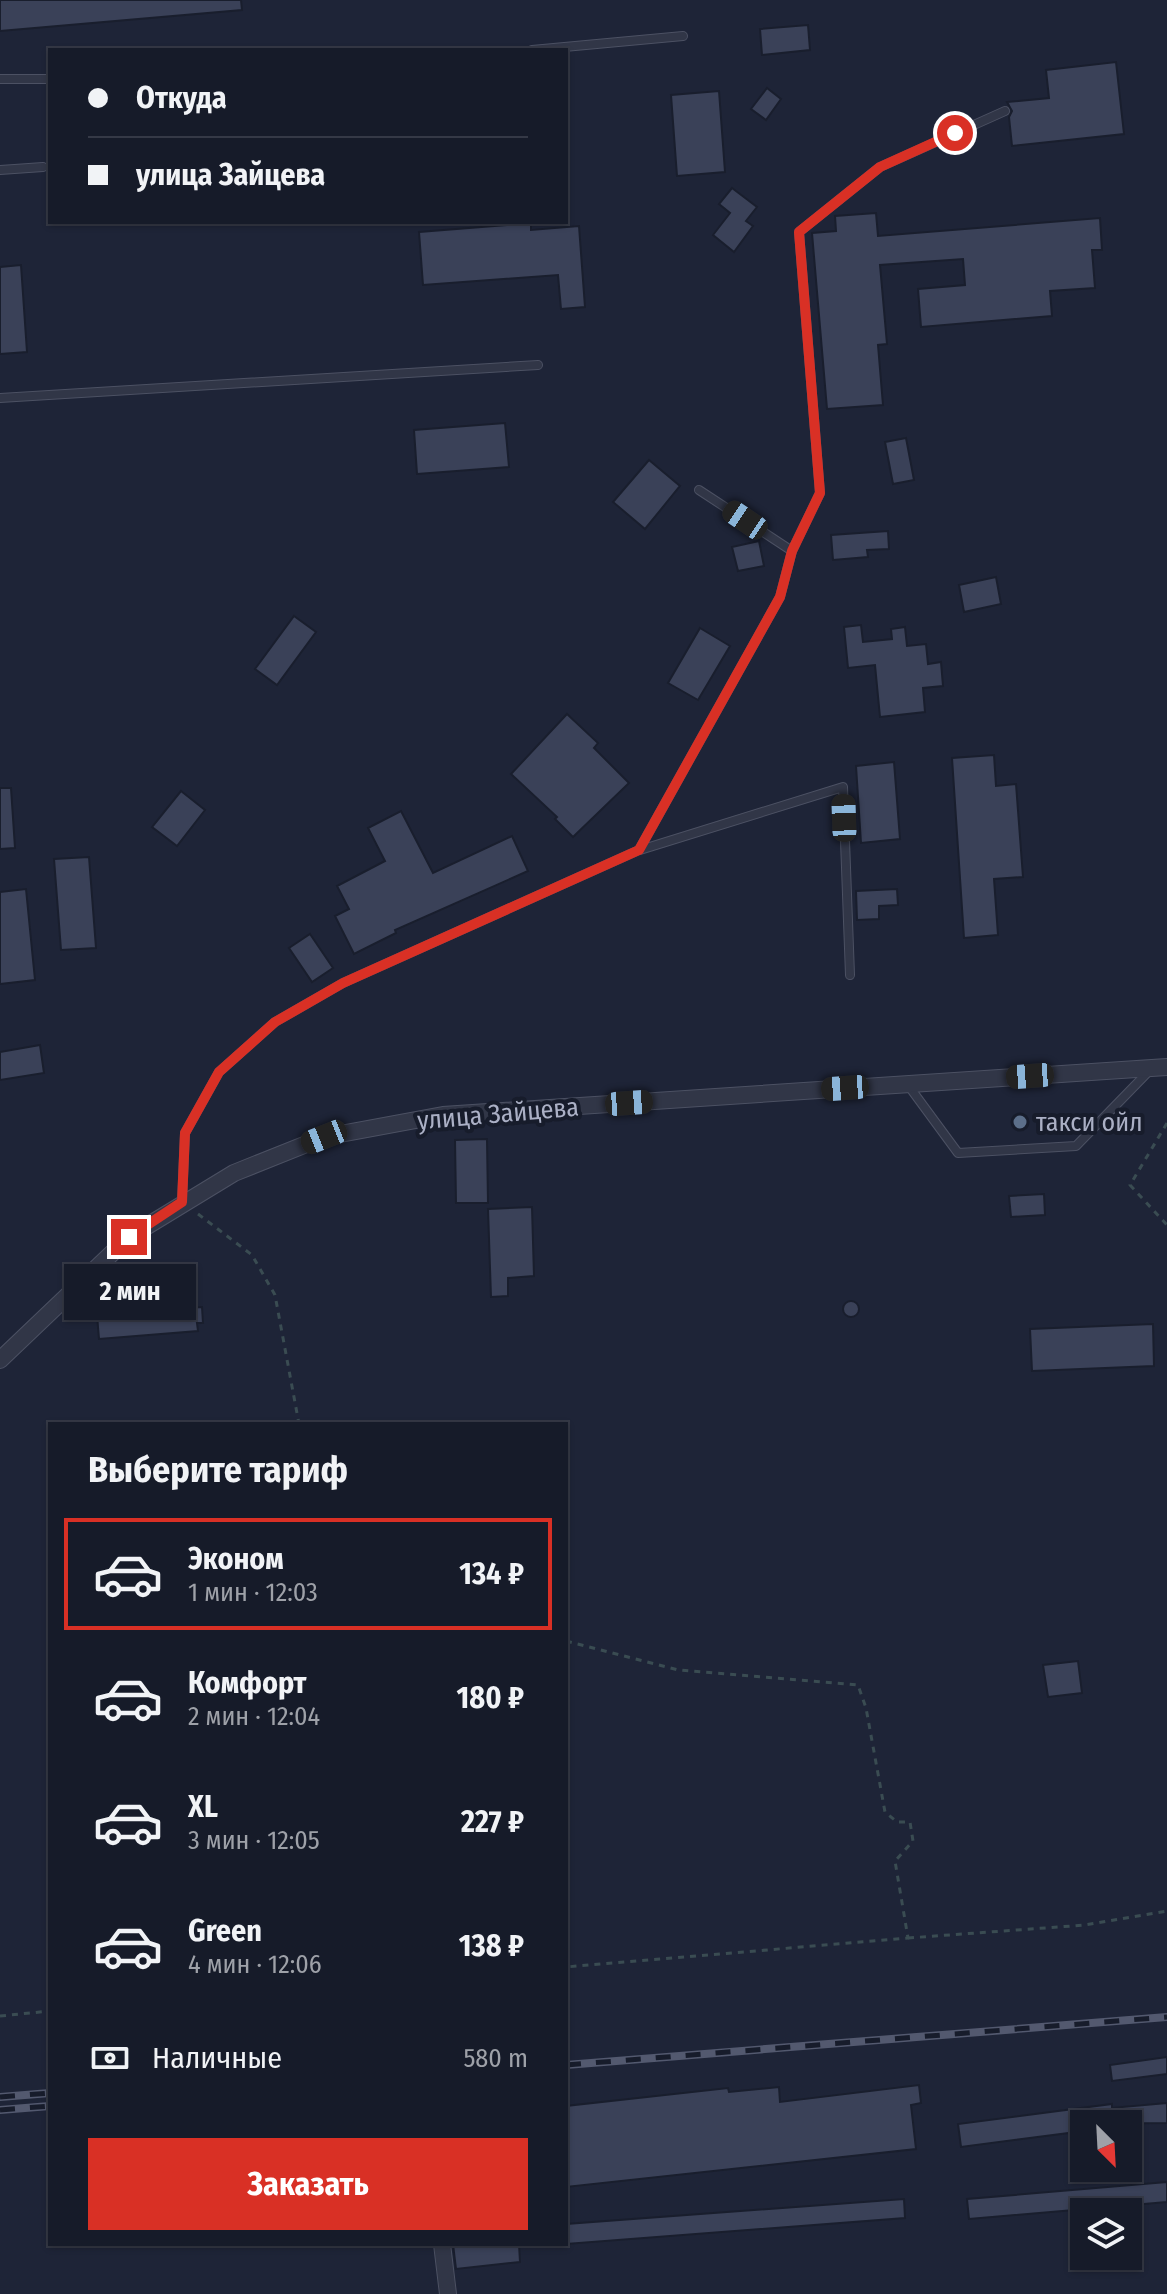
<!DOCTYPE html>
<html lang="ru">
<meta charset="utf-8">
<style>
:root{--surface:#161b29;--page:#1f2431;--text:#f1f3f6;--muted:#9ea1a8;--line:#353946;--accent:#d93025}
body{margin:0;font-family:"Fira Sans Condensed",sans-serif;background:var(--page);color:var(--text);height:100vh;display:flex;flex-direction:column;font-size:30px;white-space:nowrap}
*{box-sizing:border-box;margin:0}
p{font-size:26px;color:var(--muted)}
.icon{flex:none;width:44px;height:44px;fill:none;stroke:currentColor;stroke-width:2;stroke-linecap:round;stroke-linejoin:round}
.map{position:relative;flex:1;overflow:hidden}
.side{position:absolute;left:48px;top:1422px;width:520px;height:824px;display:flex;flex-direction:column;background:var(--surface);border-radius:0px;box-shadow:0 2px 6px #0004,0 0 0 2px var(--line)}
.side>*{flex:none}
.hud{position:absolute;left:48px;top:48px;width:520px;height:176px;border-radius:0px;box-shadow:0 2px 6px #0004,0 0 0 2px var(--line);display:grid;align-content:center;height:176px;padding:0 40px;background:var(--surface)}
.needle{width:52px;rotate:156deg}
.buttons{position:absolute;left:1070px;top:2110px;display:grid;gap:16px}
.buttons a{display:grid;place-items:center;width:72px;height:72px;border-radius:0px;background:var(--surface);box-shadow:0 2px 6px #0004,0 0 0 2px var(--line);font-size:40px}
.end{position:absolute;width:36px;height:36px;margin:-18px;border:10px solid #d93025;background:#fff;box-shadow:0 0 0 4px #fff}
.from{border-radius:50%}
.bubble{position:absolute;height:56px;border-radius:0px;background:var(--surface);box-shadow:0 2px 6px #0004,0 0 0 2px var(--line);font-size:26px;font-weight:700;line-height:56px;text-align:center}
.car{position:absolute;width:24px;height:48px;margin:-24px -12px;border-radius:10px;box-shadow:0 0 6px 2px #0007;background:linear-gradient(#222 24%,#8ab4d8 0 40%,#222 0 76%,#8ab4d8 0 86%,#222 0)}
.hud b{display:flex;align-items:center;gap:28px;height:76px;font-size:30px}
.hud b+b{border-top:2px solid var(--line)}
.hud i{width:20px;height:20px;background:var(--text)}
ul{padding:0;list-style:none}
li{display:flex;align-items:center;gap:24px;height:112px;margin:0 16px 12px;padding:0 24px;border:4px solid transparent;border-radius:0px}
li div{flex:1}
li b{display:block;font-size:30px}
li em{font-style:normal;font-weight:700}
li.active{border-color:var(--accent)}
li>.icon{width:72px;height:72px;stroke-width:1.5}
h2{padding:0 40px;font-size:36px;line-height:96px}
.pay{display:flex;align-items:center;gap:20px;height:88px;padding:0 40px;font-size:30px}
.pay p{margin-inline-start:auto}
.primary-button{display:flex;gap:16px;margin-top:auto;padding:16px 40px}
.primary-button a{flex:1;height:92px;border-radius:0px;background:var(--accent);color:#fff;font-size:32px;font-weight:700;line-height:92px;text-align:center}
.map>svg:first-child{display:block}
.building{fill:#3a4158;stroke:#191e2d;stroke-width:2}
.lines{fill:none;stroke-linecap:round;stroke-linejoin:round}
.lane-casing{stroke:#4c5163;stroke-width:10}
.street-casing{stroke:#4c5163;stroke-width:18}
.path{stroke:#3a4c52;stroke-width:3;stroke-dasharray:6 6;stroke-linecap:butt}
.lane{stroke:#313647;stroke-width:8}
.street{stroke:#313647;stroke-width:16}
.rail-casing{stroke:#53596f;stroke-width:8}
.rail{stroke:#171c2b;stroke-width:5;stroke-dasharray:15;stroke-linecap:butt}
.route{stroke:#d93025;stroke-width:10}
.service-dot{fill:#5c6f8a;stroke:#171c2b;stroke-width:3}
.labels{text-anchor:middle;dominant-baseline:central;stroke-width:8;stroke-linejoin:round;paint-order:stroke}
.street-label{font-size:26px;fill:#abb0c5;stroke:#171c2b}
.poi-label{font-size:26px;fill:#abb0c5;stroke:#171c2b;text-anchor:start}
</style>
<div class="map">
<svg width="1167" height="2294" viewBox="0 0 1167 2294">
<rect width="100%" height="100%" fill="#1e2437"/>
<!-- building -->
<g class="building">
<polygon points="0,0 241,0 242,10 0,31"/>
<polygon points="808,25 810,50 762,55 760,29"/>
<polygon points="1116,62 1124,134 1012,146 1009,117 1012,111 1007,102 1049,98 1046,70"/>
<polygon points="767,88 781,99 766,120 751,109"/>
<polygon points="719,91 725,172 677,176 671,95"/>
<polygon points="732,188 757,207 746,221 753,226 734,252 713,235 730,213 719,204"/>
<polygon points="876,213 878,236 1100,218 1102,250 1092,250 1095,288 1050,291 1052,316 921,327 918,289 965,285 963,259 880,265 887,344 878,345 883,405 827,409 812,233 836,231 835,216"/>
<polygon points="531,223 531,230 579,226 585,307 561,309 558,275 423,285 419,232"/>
<polygon points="21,265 27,352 0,354 0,267"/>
<polygon points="505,423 509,467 417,474 414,430"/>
<polygon points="906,438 914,480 893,484 885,442"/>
<polygon points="649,460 680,486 645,529 613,502"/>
<polygon points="888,531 889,549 867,550 868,557 833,560 831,535"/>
<polygon points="759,541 764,566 738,571 732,547"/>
<polygon points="996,577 1001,604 964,612 959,585"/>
<polygon points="294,616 316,632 277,685 255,669"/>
<polygon points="861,625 863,642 892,639 891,629 905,627 907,646 926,644 928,664 941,662 943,686 923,688 925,712 880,717 875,665 848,668 844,627"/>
<polygon points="700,628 730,646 698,700 668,683"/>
<polygon points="567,714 598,743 594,748 629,783 573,837 555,819 557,817 511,774"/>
<polygon points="994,755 996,786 1016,784 1023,877 994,879 998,935 964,938 952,758"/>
<polygon points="894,762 900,839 861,843 856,766"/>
<polygon points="0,788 11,788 15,848 0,849"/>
<polygon points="181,791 205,810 177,846 152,827"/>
<polygon points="401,811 433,873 512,836 528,871 395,930 396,933 354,954 335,916 349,909 337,886 385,861 368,828"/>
<polygon points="89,857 96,948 61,950 54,859"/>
<polygon points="26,889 35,980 0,984 0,892"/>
<polygon points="897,889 898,905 879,906 879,919 857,920 856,891"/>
<polygon points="310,934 333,968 312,982 289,948"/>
<polygon points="40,1045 44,1073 0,1080 0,1052"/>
<polygon points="487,1139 488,1203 456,1203 455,1140"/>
<polygon points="1044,1194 1045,1215 1011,1217 1009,1196"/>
<polygon points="532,1207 534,1276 508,1278 508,1296 491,1297 488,1209"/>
<circle cx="851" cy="1309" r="8"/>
<polygon points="202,1307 203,1323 197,1323 198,1331 99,1339 97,1315"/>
<polygon points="1153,1324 1154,1366 1032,1371 1030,1329"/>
<polygon points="1078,1661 1082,1693 1048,1697 1043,1665"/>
<polygon points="1167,2057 1167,2074 1112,2081 1110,2065"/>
<polygon points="919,2085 921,2103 911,2105 916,2149 566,2187 566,2106 728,2088 729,2092 779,2087 780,2102"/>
<polygon points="1167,2103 1167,2123 1084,2124 1084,2131 961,2147 958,2124 1112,2104 1112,2108"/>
<polygon points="1167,2182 1167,2202 969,2219 967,2199"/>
<polygon points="904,2199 905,2218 566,2244 566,2224"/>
<polygon points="453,2244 519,2244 520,2262 456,2269"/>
</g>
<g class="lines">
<defs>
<g id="lane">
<polyline points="532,50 683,36"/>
<polyline points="0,79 50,79"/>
<polyline points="0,170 43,167"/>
<polyline points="0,398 538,365"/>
<polyline points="792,551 820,493 799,232 880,167 1005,111"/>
<polyline points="640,850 843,787 850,975"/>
<polyline points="908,1085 958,1153 1076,1146 1151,1069"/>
<polyline points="182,1202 185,1133 219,1072 275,1022 343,983 639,850 780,597 792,551 699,490"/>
</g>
<g id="street">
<polyline points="0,1360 129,1237 234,1173 324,1137 443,1115 1167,1067"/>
<polyline points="442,2244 448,2294"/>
</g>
</defs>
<!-- lane casing -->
<use href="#lane" class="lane-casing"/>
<!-- street casing -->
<use href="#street" class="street-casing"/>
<!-- path -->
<g class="path">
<polyline points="1167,1123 1130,1185 1167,1225"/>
<polyline points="198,1214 252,1255 275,1295 299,1424"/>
<polyline points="566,1641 678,1670 858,1685 866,1708 885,1812 897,1822 910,1822 913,1841 895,1861 908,1938 566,1967"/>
<polyline points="908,1938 1085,1925 1167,1911"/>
<polyline points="0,2016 50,2011"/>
</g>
<!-- lane -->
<use href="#lane" class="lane"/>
<!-- street -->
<use href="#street" class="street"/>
<defs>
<g id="rail">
<polyline points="566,2065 1167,2017"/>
<polyline points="0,2097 50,2093"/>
<polyline points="0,2110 50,2106"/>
</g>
</defs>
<!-- rail casing -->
<use href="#rail" class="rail-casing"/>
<!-- rail -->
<use href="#rail" class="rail"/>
</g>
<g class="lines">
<!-- route -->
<polyline class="route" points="129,1237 182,1202 185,1133 219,1072 275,1022 343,983 639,850 780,597 792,551 820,493 799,232 880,167 955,133"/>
</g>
<!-- markers -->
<circle class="service-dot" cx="1020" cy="1122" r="8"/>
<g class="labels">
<!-- street labels -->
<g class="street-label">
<text transform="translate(498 1114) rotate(-5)">улица Зайцева</text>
</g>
<!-- poi labels -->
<g class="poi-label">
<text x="1036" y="1122">такси ойл</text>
</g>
</g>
</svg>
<div class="buttons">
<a><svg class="needle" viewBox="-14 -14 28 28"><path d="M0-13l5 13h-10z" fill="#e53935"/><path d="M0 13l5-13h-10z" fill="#9ea1a8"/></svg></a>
<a><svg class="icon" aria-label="layers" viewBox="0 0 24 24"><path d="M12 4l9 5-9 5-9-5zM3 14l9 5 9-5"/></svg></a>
</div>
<i class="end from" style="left:955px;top:133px"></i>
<i class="end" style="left:129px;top:1237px"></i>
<div class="bubble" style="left:64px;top:1264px;width:132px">2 мин</div>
<i class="car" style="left:745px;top:520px;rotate:304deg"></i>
<i class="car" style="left:844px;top:818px;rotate:358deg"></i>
<i class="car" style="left:1030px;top:1076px;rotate:266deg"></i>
<i class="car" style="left:845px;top:1088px;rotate:266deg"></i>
<i class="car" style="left:629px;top:1103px;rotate:86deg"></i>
<i class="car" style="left:324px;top:1137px;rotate:248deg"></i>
<div class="hud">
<b><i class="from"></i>Откуда</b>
<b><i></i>улица Зайцева</b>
</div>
<section class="side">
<h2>Выберите тариф</h2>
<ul>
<li class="active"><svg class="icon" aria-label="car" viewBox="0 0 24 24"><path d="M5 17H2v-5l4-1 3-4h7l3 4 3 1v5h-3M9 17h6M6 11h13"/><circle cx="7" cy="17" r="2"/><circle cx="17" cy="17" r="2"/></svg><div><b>Эконом</b><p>1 мин · 12:03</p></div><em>134 ₽</em></li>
<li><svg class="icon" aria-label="car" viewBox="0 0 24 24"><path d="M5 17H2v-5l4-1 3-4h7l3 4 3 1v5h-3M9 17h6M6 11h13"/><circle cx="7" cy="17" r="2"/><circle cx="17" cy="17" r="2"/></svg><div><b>Комфорт</b><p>2 мин · 12:04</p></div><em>180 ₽</em></li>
<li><svg class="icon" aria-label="car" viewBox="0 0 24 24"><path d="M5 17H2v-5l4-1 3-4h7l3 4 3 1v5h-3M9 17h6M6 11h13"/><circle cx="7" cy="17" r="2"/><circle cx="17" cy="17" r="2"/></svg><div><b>XL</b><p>3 мин · 12:05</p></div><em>227 ₽</em></li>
<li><svg class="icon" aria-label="car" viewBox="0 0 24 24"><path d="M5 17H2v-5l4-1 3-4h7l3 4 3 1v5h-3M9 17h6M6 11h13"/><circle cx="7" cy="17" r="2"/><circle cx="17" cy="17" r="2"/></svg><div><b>Green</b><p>4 мин · 12:06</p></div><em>138 ₽</em></li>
</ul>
<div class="pay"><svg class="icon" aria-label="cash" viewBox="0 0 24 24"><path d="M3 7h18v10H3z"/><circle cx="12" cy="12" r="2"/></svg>Наличные<p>580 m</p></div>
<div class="primary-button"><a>Заказать</a></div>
</section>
</div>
